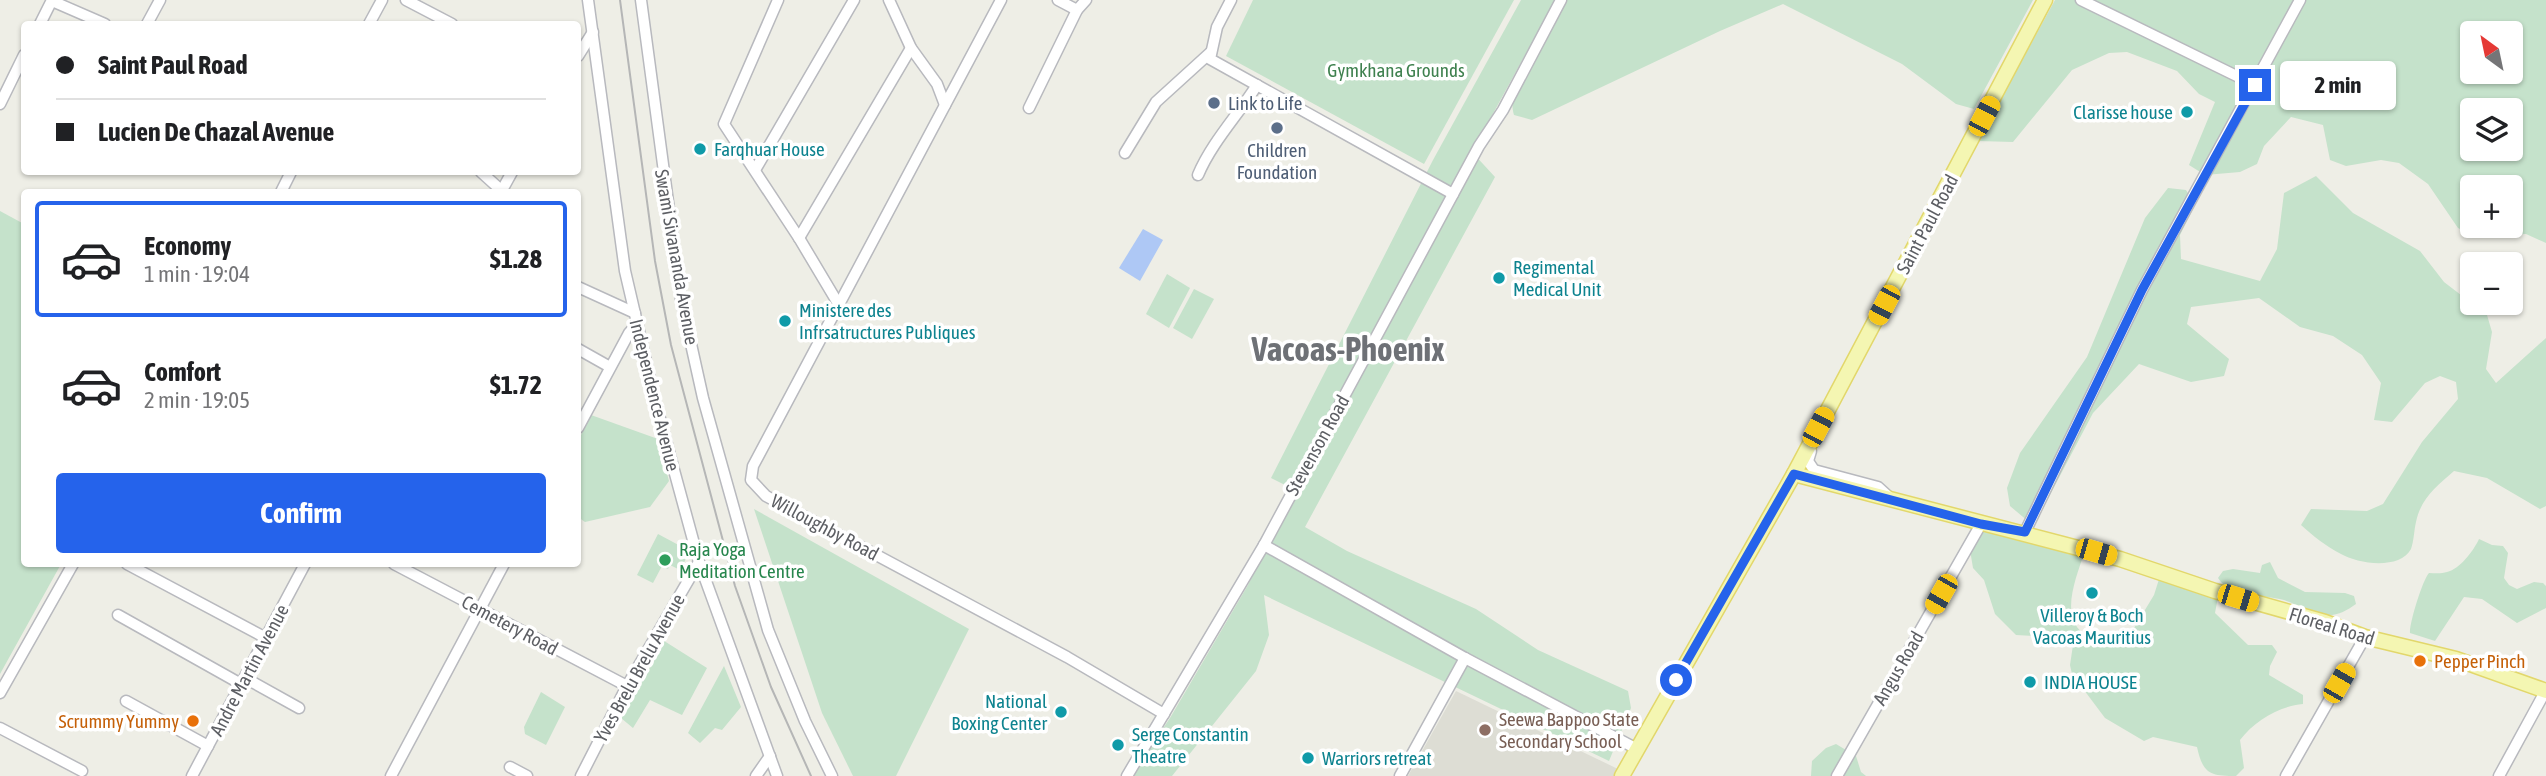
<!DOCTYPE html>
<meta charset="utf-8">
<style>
:root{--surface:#fff;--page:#f6f6f6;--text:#202124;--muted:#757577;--line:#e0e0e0;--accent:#2563eb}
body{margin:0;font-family:"Asap Condensed",sans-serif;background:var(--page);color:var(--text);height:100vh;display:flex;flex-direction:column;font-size:26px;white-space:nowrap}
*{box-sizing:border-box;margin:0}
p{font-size:23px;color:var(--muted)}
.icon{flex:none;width:38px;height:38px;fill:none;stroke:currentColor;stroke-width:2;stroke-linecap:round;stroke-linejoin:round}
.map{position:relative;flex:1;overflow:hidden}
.panel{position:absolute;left:21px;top:189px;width:560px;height:378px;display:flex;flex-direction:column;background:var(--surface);border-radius:7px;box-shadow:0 2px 5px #0004}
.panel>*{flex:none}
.banner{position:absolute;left:21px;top:21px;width:560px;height:154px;border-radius:7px;box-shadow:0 2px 5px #0004;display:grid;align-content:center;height:154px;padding:0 35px;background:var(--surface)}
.needle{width:46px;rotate:327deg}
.tools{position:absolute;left:2460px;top:21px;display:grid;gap:14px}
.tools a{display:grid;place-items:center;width:63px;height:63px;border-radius:7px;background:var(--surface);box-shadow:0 2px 5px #0004;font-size:35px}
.end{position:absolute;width:32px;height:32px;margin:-16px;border:9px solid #2563eb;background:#fff;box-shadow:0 0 0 4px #fff}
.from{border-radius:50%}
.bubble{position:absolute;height:49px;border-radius:7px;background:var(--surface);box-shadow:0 2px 5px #0004;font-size:23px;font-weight:700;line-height:49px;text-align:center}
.car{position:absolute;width:21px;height:42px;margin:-21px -10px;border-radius:9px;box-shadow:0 0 5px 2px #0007;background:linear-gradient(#f5c518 24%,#345 0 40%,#f5c518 0 76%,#345 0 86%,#f5c518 0)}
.banner b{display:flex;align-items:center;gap:24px;height:66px;font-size:26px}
.banner b+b{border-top:2px solid var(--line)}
.banner i{width:18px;height:18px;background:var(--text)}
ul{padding:12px 0 0;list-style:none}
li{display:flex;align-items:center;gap:21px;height:116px;margin:0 14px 10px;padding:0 21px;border:4px solid transparent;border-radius:7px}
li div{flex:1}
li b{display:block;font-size:26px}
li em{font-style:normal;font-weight:700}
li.selected{border-color:var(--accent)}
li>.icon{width:63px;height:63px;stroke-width:1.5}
.action{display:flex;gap:14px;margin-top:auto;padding:14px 35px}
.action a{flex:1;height:80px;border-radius:7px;background:var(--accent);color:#fff;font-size:28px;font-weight:700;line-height:80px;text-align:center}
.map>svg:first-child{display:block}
.education{fill:#ddddd4}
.green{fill:#c5e2cb;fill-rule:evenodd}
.water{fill:#aec8f5}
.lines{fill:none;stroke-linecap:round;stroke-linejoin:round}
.minor-casing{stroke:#b8b9be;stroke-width:13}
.major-casing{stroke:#e2d76b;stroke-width:17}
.minor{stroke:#fff;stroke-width:10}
.major{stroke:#f4f6b2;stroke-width:14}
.tram{stroke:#b5b6b6;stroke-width:2}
.route{stroke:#2563eb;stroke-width:9}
.service-dot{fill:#5c6f8a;stroke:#fff;stroke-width:2.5}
.culture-dot{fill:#0f9aa8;stroke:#fff;stroke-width:2.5}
.leisure-dot{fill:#2e9e5b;stroke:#fff;stroke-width:2.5}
.food-dot{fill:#e8710a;stroke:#fff;stroke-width:2.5}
.education-dot{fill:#8d6e63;stroke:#fff;stroke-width:2.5}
.labels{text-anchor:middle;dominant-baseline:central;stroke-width:7;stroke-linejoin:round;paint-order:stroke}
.park-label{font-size:19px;fill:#3f814f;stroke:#fff}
.service-label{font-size:19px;fill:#4e5e75;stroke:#fff;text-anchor:start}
.culture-label{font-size:19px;fill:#0d838f;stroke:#fff;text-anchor:start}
.street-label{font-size:19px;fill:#5d5f64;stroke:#fff}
.leisure-label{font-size:19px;fill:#27864d;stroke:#fff;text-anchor:start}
.food-label{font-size:19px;fill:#c56008;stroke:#fff;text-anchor:start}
.education-label{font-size:19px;fill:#785e54;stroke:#fff;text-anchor:start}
.town-label{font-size:33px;font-weight:bold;fill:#6e7176;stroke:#fff}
</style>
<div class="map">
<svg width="2546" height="776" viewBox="0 0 2546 776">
<rect width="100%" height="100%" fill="#eeeee6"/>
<!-- education -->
<polygon class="education" points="1456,691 1618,769 1614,776 1408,776"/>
<!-- green -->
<g class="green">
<polygon points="1253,0 1514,0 1424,164 1226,56"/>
<path d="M1521,0H2033L1974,109L1956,104L1902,64L1783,4L1720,31L1532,120L1514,115C1507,94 1526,70 1535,52L1530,46L1472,152L1495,177L1305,527L1347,551L1476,609L1538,650L1628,691L1631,708L1609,761L1264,595L1269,635L1256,671L1172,776H1131L1170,718L1248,585L1289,497L1295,490L1271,478L1433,160Z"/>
<path d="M2055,0H2546V243L2526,234L2474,236L2458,228L2428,184L2399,163L2381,160L2346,166L2330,160L2323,125L2291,117L2264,146L2257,164L2240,172L2205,175L2189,165L2215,102L2199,94L2177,71L2127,52L2109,53L2072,70L2013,142L1978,141ZM2473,33H2511V72H2473ZM2473,110H2511V149H2473ZM2473,187H2511V226H2473Z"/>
<path d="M2316,176L2353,213L2420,251L2444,282L2487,315L2492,332L2486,369L2496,383L2546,338V506L2540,509L2487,478L2454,471C2436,487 2421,498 2416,522C2414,530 2414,541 2411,549C2400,570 2358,564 2341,554C2326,546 2313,536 2301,525L2311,509L2367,511L2383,504L2422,442L2458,399L2456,382L2440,376L2425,383L2392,422L2374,420L2381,383L2362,355L2333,336L2300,327L2259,298L2191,307L2187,324L2229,359L2224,376L2191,382L2139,364L2093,413L2042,510L2029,522L2010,506L2007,488L2020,453L2087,357L2145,218L2168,188L2186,190L2195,205L2180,235L2181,259L2260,281L2277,249L2284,193Z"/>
<polygon points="0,211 24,224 24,564 61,564 0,674"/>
<polygon points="1167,274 1190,288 1169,328 1146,314"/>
<polygon points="1194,289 1214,299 1192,339 1173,328"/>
<polygon points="591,415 658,439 669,481 650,507 585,522 578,517 578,441"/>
<polygon points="754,509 969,629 896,776 853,776 822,713"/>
<path d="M1981,529L2084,553C2076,579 2057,621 2089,637C2105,646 2107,647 2125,643L2154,595L2160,576L2218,597L2215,613L2248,645H2272L2277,652L2270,666L2269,675L2303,695V704C2280,706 2255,720 2240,740L2244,768L2236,776C2210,776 2203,774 2197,747L2153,737L2144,741L2105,718L2072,674L2070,665L2073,645L2069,638L2016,635L1995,614L1984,580L1973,568L1969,544Z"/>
<polygon points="658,534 686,549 688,555 680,570 670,565 668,569 662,566 653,583 637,575"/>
<path d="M2479,539L2492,545L2503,546L2508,553L2504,578L2509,585L2517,589L2534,582L2543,583L2546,586V608L2517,623L2482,599L2464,597L2435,641L2410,633C2409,624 2423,579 2429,573C2434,573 2441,574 2447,572C2460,569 2474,550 2479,539Z"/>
<path d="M2270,562L2278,578L2305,592L2345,593L2354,596L2356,604C2346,611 2338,616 2325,615C2311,614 2297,604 2284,600C2262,594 2232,599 2218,578L2223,571L2233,569L2260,573L2262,565Z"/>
<polygon points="661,639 707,668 682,715 650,700 633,728 621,718"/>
<polygon points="724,666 741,707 722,730 715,728 700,743 688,733"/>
<polygon points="541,692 565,707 546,745 525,734 524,727"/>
<polygon points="1836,744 1856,756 1861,772 1866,776 1811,776 1812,761 1826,748"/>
</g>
<!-- water -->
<polygon class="water" points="1143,229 1163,240 1140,281 1119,268"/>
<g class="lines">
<defs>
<g id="minor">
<polyline points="406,0 452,24"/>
<polyline points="588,0 625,271 656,404 699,562 777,776"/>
<polyline points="641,0 681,299 703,398 768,630 805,721 832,776"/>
<polyline points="778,0 724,124 799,238 839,305"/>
<polyline points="889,0 911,48 937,84 945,105"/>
<polyline points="1001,0 753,466 751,480 766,496 1067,657 1164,714"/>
<polyline points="1058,0 1077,10"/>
<polyline points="1231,0 1217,27 1210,59 1453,194"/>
<polyline points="2081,0 2255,85"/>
<polyline points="52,1 105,24"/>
<polyline points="40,24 52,0"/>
<polyline points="147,24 160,0"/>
<polyline points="369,24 382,0"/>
<polyline points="578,56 593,32"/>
<polyline points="0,104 24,55"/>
<polyline points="1029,108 1077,10 1086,0"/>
<polyline points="1125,153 1156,102 1211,52"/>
<polyline points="755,170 854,0"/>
<polyline points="481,172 502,191"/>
<path d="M1198,175C1212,142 1238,115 1257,85"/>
<polyline points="281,192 291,172"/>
<polyline points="501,192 512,172"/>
<polyline points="799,238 911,48"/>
<polyline points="578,287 635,313"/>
<polyline points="578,349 610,367"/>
<polyline points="578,428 629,333 637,324"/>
<polyline points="1811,451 1808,461 1814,470 1878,487 1889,497"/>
<polyline points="2025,532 2142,290 2300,0"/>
<polyline points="1264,545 1465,658 1637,749"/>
<polyline points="127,564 266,638"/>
<polyline points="394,564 627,686"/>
<polyline points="118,615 241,684"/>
<polyline points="245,678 299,708"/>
<polyline points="0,693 73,564"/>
<polyline points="126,701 208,746"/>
<polyline points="0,728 82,771"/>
<polyline points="510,767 527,776"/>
<polyline points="192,776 305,564"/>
<polyline points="391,776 504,564"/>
<polyline points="581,776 627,686 699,562"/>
<polyline points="756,776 770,756"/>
<polyline points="1127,776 1264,545 1479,146 1503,110 1561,0"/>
<polyline points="1400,776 1465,658"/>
<polyline points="1837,776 1981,524"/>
<polyline points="2286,776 2365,637"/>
<polyline points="2499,776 2546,690"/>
</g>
<g id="major">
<polyline points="1794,474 2120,559 2215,591 2325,622 2365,637 2456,659 2546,691"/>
<polyline points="1622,776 1794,474 2045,0"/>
</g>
</defs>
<!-- minor casing -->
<use href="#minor" class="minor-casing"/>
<!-- major casing -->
<use href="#major" class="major-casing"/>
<!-- minor -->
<use href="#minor" class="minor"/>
<!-- major -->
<use href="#major" class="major"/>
<!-- tram -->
<polyline class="tram" points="620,0 655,261 671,345 735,586 771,687 811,776"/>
</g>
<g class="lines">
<!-- route -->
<polyline class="route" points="1676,680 1794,474 1981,524 2025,532 2142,290 2255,85"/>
</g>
<!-- markers -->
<g class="service-dot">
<circle cx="1214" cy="103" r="7"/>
<circle cx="1277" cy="128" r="7"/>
</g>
<g class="culture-dot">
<circle cx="2187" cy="112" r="7"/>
<circle cx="700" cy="149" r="7"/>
<circle cx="1499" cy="278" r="7"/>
<circle cx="785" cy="321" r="7"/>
<circle cx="2092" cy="593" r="7"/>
<circle cx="2030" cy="682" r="7"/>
<circle cx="1061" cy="712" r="7"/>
<circle cx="1118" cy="745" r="7"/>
<circle cx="1308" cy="758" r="7"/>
</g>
<circle class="leisure-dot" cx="665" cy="560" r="7"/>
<g class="food-dot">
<circle cx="2420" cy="661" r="7"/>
<circle cx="193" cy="721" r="7"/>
</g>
<circle class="education-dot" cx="1485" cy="730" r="7"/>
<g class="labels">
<!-- park labels -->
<g class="park-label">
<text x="1396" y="70">Gymkhana Grounds</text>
</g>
<!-- service labels -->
<g class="service-label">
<text x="1228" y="103">Link to Life</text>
<text x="1277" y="150" text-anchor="middle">Children<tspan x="1277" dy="22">Foundation</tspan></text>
</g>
<!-- culture labels -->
<g class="culture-label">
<text x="2173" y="112" text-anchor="end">Clarisse house</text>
<text x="714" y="149">Farqhuar House</text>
<text x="1513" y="267">Regimental<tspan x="1513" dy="22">Medical Unit</tspan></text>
<text x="799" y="310">Ministere des<tspan x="799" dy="22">Infrsatructures Publiques</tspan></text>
<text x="2092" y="615" text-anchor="middle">Villeroy &amp; Boch<tspan x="2092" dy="22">Vacoas Mauritius</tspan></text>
<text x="2044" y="682">INDIA HOUSE</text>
<text x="1047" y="701" text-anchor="end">National<tspan x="1047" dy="22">Boxing Center</tspan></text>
<text x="1132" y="734">Serge Constantin<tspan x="1132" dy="22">Theatre</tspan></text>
<text x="1322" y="758">Warriors retreat</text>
</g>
<!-- street labels -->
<g class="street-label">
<text transform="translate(1927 224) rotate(-62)">Saint Paul Road</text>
<text transform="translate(677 257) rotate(80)">Swami Sivananda Avenue</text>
<text transform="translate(655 395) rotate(76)">Independence Avenue</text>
<text transform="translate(1317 445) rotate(-61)">Stevenson Road</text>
<text transform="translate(825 527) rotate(28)">Willoughby Road</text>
<text transform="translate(510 625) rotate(28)">Cemetery Road</text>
<text transform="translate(2332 626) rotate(17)">Floreal Road</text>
<text transform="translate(639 668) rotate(-61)">Yves Brelu Brelu Avenue</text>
<text transform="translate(1898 668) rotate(-60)">Angus Road</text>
<text transform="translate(249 670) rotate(-62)">Andre Martin Avenue</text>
</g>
<!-- leisure labels -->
<g class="leisure-label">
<text x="679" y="549">Raja Yoga<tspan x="679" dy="22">Meditation Centre</tspan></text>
</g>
<!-- food labels -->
<g class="food-label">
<text x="2434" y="661">Pepper Pinch</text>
<text x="179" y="721" text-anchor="end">Scrummy Yummy</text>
</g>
<!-- education labels -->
<g class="education-label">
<text x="1499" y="719">Seewa Bappoo State<tspan x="1499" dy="22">Secondary School</tspan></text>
</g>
<!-- town labels -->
<g class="town-label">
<text x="1348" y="349">Vacoas-Phoenix</text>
</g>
</g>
</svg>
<div class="tools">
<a><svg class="needle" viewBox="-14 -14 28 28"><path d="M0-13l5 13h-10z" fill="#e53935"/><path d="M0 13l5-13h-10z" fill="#757577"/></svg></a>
<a><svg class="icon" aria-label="layers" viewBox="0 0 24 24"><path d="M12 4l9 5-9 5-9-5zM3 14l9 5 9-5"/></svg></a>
<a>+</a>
<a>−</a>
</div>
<i class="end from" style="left:1676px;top:680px"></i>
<i class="end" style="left:2255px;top:85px"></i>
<div class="bubble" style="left:2280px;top:61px;width:116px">2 min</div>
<i class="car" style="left:1984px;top:116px;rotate:28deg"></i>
<i class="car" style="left:1884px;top:305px;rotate:208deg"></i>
<i class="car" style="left:1818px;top:427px;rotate:28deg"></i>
<i class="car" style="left:2096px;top:552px;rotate:106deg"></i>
<i class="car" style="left:1941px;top:594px;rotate:210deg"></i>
<i class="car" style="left:2238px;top:598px;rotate:107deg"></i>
<i class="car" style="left:2339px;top:683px;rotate:30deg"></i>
<div class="banner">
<b><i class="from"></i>Saint Paul Road</b>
<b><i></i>Lucien De Chazal Avenue</b>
</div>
<section class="panel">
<ul>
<li class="selected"><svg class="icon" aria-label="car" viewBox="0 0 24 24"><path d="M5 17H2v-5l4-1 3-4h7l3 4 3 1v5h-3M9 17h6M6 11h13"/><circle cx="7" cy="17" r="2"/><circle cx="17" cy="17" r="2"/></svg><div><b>Economy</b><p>1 min · 19:04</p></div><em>$1.28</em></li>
<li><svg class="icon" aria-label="car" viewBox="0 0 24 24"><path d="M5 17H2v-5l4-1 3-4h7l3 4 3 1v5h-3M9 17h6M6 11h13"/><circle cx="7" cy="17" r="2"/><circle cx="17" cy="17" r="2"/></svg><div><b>Comfort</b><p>2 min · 19:05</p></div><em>$1.72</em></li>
</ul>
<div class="action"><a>Confirm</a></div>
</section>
</div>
